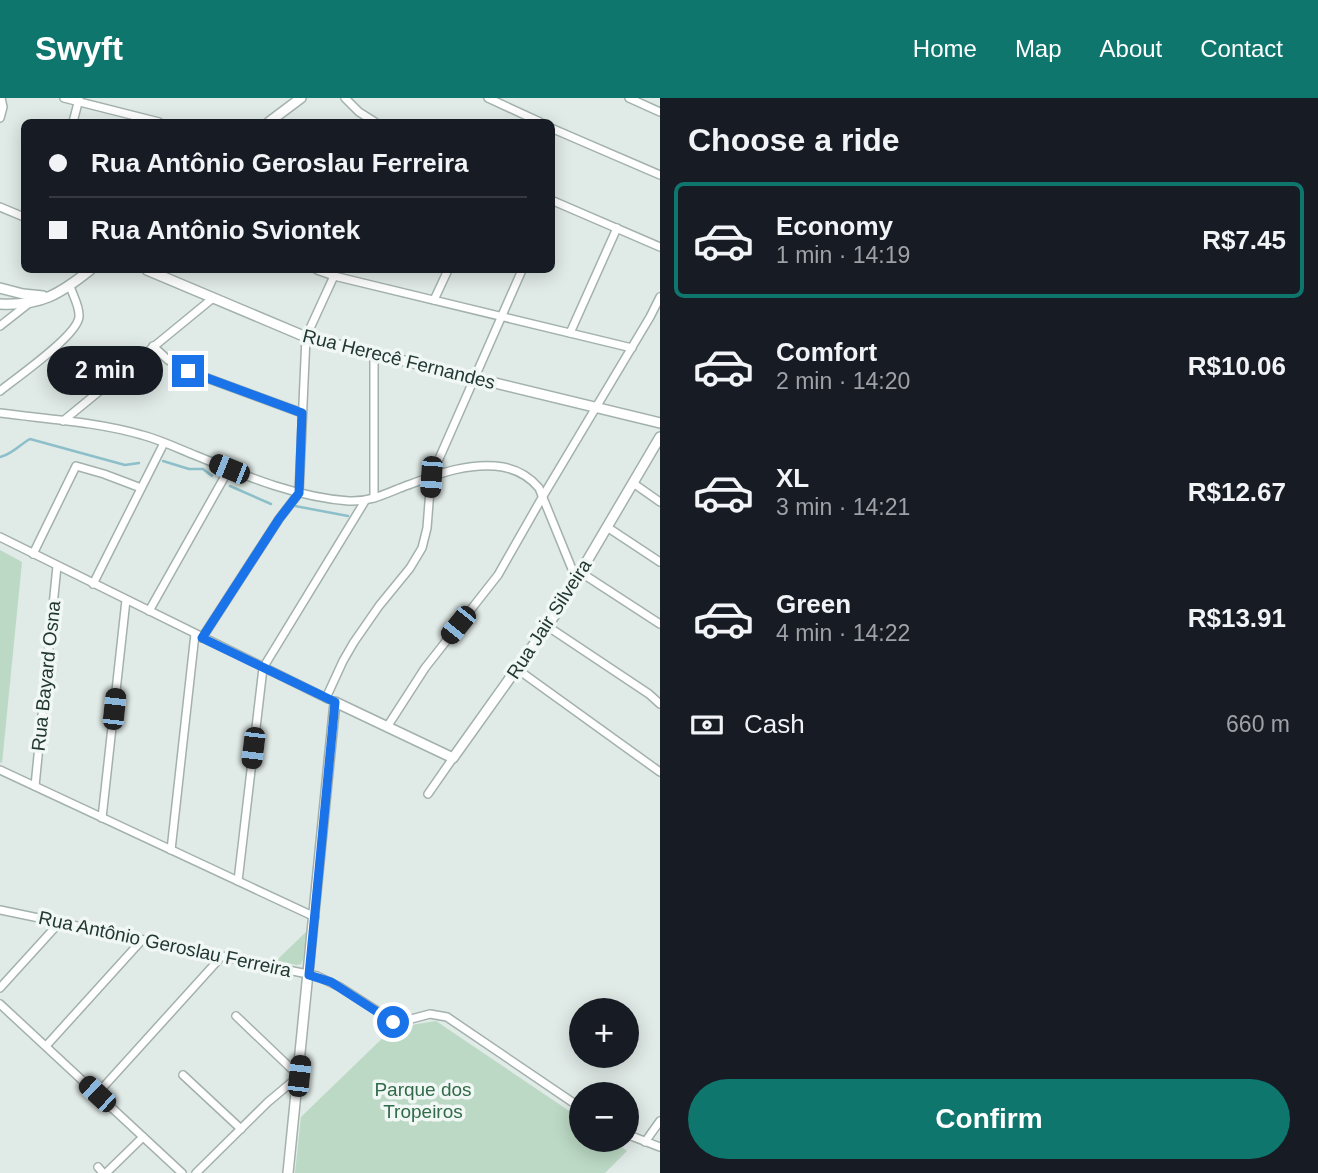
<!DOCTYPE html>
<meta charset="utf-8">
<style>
:root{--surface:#171b24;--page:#242831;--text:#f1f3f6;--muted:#9ea1a6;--line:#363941;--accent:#0f766e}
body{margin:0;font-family:Arial,sans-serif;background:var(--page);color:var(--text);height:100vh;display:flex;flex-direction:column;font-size:26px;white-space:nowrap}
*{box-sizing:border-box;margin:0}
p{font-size:23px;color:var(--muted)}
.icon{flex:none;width:38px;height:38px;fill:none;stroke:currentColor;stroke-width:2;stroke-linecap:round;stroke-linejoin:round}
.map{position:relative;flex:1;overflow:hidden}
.panel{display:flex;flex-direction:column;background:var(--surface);width:658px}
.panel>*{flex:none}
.hud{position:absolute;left:21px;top:21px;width:534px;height:154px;border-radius:10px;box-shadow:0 4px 18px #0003;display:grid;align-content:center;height:154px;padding:0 28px;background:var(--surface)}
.controls{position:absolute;left:569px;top:900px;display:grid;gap:14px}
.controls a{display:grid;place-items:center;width:70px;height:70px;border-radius:50%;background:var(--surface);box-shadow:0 4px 18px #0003;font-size:35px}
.end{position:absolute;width:32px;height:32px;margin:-16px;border:9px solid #1a73e8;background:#fff;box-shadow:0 0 0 4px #fff}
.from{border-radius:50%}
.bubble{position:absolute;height:49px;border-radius:24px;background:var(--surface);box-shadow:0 4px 18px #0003;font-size:23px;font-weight:600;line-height:49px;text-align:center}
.car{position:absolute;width:21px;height:42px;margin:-21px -10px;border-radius:9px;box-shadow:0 0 5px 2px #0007;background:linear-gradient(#222 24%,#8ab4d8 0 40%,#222 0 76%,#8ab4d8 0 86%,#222 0)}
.hud b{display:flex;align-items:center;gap:24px;height:66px;font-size:26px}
.hud b+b{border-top:2px solid var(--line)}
.hud i{width:18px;height:18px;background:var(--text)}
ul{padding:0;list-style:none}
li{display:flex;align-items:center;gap:21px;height:116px;margin:0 14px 10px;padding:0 14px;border:4px solid transparent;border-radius:10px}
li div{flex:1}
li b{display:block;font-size:26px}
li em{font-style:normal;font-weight:600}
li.current{border-color:var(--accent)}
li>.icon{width:63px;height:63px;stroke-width:1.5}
h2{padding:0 28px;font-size:32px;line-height:84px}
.pay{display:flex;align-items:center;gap:18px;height:77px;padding:0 28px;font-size:26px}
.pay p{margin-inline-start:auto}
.primary-button{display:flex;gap:14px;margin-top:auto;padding:14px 28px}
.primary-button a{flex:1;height:80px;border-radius:42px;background:var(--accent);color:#fff;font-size:28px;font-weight:600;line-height:80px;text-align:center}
header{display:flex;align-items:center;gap:42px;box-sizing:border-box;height:98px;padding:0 35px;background:var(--accent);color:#fff}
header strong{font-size:33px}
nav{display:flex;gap:38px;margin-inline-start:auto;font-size:24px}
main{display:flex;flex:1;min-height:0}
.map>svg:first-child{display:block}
.green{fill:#bbd9c4}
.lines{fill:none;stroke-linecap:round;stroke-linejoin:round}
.stream{stroke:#8dbfca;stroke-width:2.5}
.minor-casing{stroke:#a3b1ad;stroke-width:10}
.tertiary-casing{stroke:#a3b1ad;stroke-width:12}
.minor{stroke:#fff;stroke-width:7}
.tertiary{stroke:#fff;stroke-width:9}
.route{stroke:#1a73e8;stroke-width:9}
.labels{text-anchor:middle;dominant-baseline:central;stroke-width:7;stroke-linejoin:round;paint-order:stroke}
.street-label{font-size:19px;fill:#223833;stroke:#f0f7f4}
.park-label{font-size:19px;fill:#316b49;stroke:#f0f7f4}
</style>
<header>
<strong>Swyft</strong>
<nav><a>Home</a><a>Map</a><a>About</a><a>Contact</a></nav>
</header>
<main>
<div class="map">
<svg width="660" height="1075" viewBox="0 0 660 1075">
<rect width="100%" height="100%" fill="#e0eae6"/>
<!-- green -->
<g class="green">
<polygon points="0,452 22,464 2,665 0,664"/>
<polygon points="307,833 303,862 301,866 297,867 276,863"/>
<polygon points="436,923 581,1021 581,1041 611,1041 627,1053 605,1075 295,1075 301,1019 393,930"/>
</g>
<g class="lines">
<!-- stream -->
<g class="stream">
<path d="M0,359C13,356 19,347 30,341L125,367L139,365"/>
<polyline points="163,363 189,371 203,371 212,378"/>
<polyline points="230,388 271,406"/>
<polyline points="295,408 348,418"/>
</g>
<defs>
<g id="minor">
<polyline points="64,0 159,24"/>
<polyline points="345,0 359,14 375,24"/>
<polyline points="488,0 540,24"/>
<polyline points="629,0 660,14"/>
<polyline points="0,20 3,9 1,0"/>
<polyline points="73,24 79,1"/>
<polyline points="551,30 660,77"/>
<polyline points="551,102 660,149"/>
<polyline points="0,109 24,119"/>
<polyline points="317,172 334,178 632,250"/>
<polyline points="434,202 448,172"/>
<polyline points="0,228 28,206"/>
<polyline points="570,235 617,130"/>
<polyline points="153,248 168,262 188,273 302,315"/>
<path d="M0,293C16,280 77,238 79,219C80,209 73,198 70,188"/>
<path d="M0,315C46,321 98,324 142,337C161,342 179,351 197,358C246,378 295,399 349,403C368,404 383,397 400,390C433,378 468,363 503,369C518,372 530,379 539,390L572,471L580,474L660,526"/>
<polyline points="63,323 213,200"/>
<polyline points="633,385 660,404"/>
<polyline points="374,400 374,255"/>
<polyline points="607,429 660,464"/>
<polyline points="0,439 328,601"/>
<polyline points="33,456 76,368 104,376 141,390"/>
<polyline points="93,486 164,345"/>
<polyline points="149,513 229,371"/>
<polyline points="547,528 649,596 660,606"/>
<polyline points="202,540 279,421 299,395 306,239 334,178"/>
<polyline points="517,571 660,674"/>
<polyline points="326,600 343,563 354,544 379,508 410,470 422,450 427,430 431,379 522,172"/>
<polyline points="387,629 425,570 498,477 543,398 650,219 660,199"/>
<polyline points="0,672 315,819"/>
<polyline points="35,688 57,468"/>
<polyline points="428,696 453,660"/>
<polyline points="102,720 126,502"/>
<polyline points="171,752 195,536"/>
<polyline points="238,783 263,570 365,403"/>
<polyline points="0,812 317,878 340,889 396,925 430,916 447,919 581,1010"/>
<polyline points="0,890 60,824"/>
<polyline points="0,906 182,1075"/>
<polyline points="46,948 142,842"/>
<polyline points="183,977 241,1031"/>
<polyline points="97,996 222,858"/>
<polyline points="626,1036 660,1049"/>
<polyline points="645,1044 660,1023"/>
<polyline points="98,1069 103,1075"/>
<polyline points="106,1075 143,1039"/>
<polyline points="196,1075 268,1004 299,978 236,918"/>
</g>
<g id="tertiary">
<polyline points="269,24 301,0"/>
<polyline points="147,172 306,239 660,325"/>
<polyline points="0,190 23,196 43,198"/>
<path d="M0,206C41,208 60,196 90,172"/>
<polyline points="288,1075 335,604 453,660 557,514 660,339"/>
</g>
</defs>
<!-- minor casing -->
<use href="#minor" class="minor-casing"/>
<!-- tertiary casing -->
<use href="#tertiary" class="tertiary-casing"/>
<!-- minor -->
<use href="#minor" class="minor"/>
<!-- tertiary -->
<use href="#tertiary" class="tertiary"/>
</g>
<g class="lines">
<!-- route -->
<polyline class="route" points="188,273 302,315 299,395 279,421 202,540 335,604 309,877 331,884 393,924"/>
</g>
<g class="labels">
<!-- street labels -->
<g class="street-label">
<text transform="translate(399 261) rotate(14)">Rua Herecê Fernandes</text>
<text transform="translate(549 521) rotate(-57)">Rua Jair Silveira</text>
<text transform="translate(46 578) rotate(-84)">Rua Bayard Osna</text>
<text transform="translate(165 846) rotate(12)">Rua Antônio Geroslau Ferreira</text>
</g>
<!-- park labels -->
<g class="park-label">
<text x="423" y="991">Parque dos<tspan x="423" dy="22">Tropeiros</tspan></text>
</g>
</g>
</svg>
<div class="controls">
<a>+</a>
<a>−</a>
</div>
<i class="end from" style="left:393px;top:924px"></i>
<i class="end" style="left:188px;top:273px"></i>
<div class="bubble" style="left:47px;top:248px;width:116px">2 min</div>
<i class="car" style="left:229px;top:371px;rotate:292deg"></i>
<i class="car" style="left:431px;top:379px;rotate:184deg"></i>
<i class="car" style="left:458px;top:527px;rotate:219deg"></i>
<i class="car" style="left:114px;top:611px;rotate:6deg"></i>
<i class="car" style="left:253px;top:650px;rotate:187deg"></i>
<i class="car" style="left:299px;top:978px;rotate:6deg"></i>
<i class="car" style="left:97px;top:996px;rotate:313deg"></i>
<div class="hud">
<b><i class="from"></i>Rua Antônio Geroslau Ferreira</b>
<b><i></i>Rua Antônio Sviontek</b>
</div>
</div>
<section class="panel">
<h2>Choose a ride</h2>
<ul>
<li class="current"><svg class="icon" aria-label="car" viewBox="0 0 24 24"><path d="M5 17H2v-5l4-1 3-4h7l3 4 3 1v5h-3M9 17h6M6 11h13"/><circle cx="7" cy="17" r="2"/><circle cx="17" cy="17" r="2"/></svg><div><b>Economy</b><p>1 min · 14:19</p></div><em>R$7.45</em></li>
<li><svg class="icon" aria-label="car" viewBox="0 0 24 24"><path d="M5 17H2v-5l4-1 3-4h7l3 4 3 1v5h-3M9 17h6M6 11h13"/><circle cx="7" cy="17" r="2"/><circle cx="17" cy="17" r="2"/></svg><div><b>Comfort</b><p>2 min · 14:20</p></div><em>R$10.06</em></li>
<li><svg class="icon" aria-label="car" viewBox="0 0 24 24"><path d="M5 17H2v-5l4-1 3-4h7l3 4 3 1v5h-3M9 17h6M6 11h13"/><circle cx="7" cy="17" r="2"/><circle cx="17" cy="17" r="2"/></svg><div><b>XL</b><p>3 min · 14:21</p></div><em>R$12.67</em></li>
<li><svg class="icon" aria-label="car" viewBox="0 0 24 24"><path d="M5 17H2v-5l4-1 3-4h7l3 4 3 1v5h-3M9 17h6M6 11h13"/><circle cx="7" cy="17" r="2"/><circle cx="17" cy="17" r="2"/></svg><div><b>Green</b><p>4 min · 14:22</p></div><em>R$13.91</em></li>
</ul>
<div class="pay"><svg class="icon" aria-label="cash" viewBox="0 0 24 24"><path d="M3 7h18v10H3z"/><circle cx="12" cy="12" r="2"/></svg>Cash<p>660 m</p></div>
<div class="primary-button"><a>Confirm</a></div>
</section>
</main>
